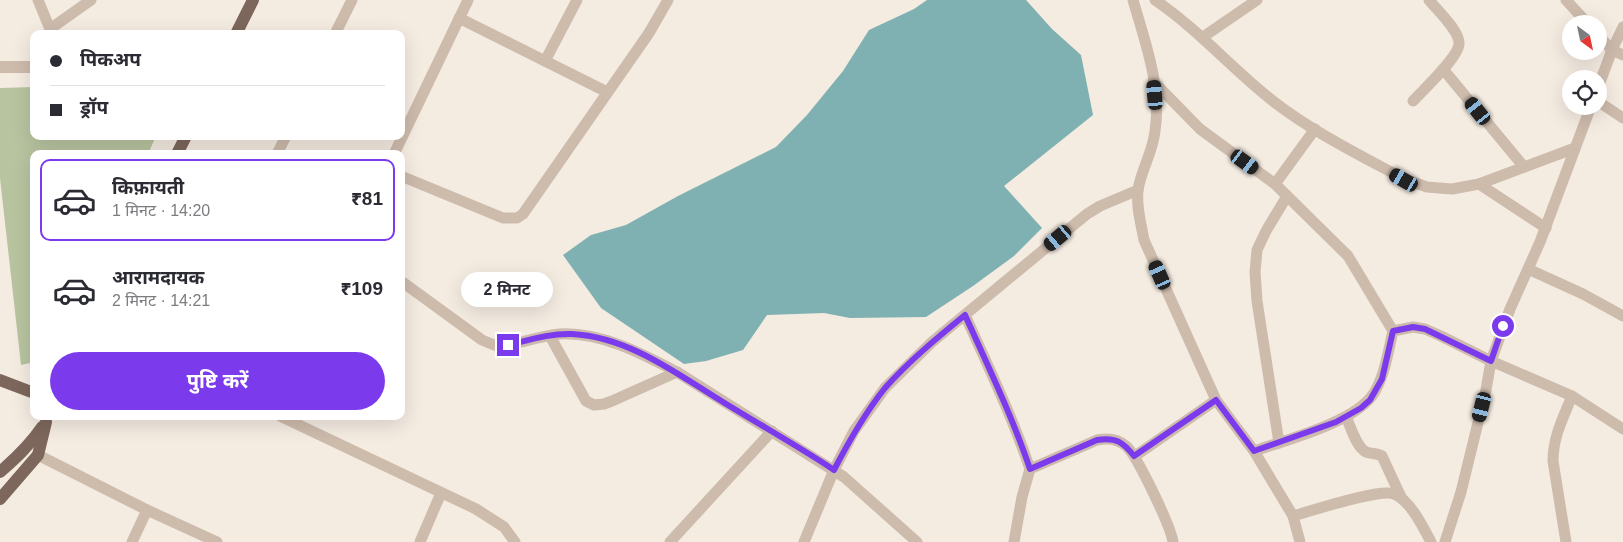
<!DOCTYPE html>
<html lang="hi">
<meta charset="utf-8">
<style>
:root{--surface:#fff;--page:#f7f7f7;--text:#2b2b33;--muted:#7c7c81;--line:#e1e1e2;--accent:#7c3aed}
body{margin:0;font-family:Helvetica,"Noto Sans Devanagari",sans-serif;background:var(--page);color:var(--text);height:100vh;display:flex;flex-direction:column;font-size:19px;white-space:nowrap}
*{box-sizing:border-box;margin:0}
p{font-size:16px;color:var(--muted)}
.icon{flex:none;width:28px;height:28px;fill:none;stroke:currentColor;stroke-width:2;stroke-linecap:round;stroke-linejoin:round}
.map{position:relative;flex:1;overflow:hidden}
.panel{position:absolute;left:30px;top:150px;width:375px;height:270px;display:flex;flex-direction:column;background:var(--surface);border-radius:10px;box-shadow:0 5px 20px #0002}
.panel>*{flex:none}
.top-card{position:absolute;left:30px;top:30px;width:375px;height:110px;border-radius:10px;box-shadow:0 5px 20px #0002;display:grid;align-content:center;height:110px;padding:0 20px;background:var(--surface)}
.needle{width:32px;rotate:147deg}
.buttons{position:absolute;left:1562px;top:15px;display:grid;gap:10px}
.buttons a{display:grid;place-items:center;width:45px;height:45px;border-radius:50%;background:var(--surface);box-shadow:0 5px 20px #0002;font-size:25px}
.end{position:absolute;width:22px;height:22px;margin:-11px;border:6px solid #7c3aed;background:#fff;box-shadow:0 0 0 2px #fff}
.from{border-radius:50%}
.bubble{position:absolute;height:35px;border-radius:18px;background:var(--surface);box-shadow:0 5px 20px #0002;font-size:16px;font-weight:700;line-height:35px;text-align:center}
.car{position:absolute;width:15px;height:30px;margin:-15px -8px;border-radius:6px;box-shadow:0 0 4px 1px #0007;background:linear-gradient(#222 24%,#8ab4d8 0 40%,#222 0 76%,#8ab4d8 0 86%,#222 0)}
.top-card b{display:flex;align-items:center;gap:18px;height:48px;font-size:19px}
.top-card b+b{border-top:1px solid var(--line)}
.top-card i{width:12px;height:12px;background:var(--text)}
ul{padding:9px 0 0;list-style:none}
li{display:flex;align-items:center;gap:15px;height:82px;margin:0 10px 8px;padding:0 10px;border:2px solid transparent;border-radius:10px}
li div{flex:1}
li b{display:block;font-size:19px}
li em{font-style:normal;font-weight:700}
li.active{border-color:var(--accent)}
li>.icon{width:45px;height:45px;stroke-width:1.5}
.action{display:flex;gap:10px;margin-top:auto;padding:10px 20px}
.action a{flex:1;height:58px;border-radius:30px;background:var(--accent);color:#fff;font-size:20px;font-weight:700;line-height:58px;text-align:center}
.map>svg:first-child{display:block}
.green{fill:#b8c4a0}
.water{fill:#7fb0b2}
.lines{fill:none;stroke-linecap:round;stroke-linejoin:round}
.minor{stroke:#cdbbac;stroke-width:11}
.tertiary{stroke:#cdbbac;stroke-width:12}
.primary{stroke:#7d675c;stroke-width:12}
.route{stroke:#7c3aed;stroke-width:6}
</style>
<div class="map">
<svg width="1623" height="542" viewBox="0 0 1623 542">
<rect width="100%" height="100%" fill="#f4ebe1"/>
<!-- green -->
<polygon class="green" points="34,87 34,136 156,136 148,154 34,154 34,362 21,365 0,178 0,88"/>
<!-- water -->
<polygon class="water" points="927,0 1026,0 1052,29 1081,55 1093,115 1004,186 1042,228 1014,256 973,286 926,317 850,318 824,313 767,315 743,350 706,361 684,364 601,308 563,255 591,235 626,225 678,196 776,147 807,115 843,71 869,30 914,9"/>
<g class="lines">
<!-- minor -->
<g class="minor">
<polyline points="38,0 52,34"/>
<path d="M1133,0C1145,42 1162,87 1155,131C1153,152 1141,170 1138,190C1136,206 1141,224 1144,240L1216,400L1254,451L1293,516L1300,542"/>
<path d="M1155,0C1199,30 1232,69 1273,101C1313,132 1360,155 1404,179L1427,187L1452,189L1479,184L1575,148"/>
<polyline points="1566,0 1588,24"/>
<polyline points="459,18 607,92"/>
<polyline points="50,29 91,0"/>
<polyline points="335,34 352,0"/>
<polyline points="1599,36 1612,50 1623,55"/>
<polyline points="1203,37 1257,0"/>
<polyline points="545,61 577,0"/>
<polyline points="1443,69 1524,167"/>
<polyline points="1153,81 1200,129 1275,184 1348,256 1393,331"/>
<polyline points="1599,85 1612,50 1623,27"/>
<path d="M1413,101C1423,90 1458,58 1459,44C1460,31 1437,10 1429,0"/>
<polyline points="1599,102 1623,118"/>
<polyline points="277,154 286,136"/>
<polyline points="394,154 468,0"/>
<polyline points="401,176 503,218 517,218 523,214 649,33 668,0"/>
<polyline points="1275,184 1315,129"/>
<polyline points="1479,184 1546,228"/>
<polyline points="1528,269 1583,294 1623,316"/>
<path d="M401,281L482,340L494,345L502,346C521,343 540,336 560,334C601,332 641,353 677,372L844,477L917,542"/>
<path d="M965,315C988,366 1012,416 1030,469"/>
<polyline points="550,336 586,401 594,405 604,404 612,401 677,372"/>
<polyline points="280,416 476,509 504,527 515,542"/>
<path d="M1346,417C1351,427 1356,447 1366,452C1372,454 1377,453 1382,456L1401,497"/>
<polyline points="1279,443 1257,301 1255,272 1257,250 1266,231 1287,196"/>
<path d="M1254,451C1286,440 1356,422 1374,393C1385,375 1388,352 1393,331L1413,327L1425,329L1441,336L1491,361L1572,396L1623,429"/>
<polyline points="38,455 147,510 217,542"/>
<polyline points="1135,456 1216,400"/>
<path d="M1293,516C1311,511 1380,488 1394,494C1410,500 1423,527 1431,542"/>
<polyline points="132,542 147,510"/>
<polyline points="420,542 441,493"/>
<polyline points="670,542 772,431"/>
<polyline points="804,542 834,470 854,431 885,388 932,342 1087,214 1100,206 1138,190"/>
<path d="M1014,542L1022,497L1030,469L1097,440C1107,438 1117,438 1126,446C1137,455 1171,527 1173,542"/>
<polyline points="1445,542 1461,492 1486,390 1491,361 1510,309 1540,242 1591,106"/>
<path d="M1566,542L1553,461C1553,437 1563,418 1572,396"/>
</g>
<!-- tertiary -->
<polyline class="tertiary" points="0,67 34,67"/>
<!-- primary -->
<g class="primary">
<polyline points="236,34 253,0"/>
<polyline points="177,154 186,136"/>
<polyline points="0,380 34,393"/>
<path d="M0,472C16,458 30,445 42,427"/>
<polyline points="0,499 38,455 46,422"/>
</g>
</g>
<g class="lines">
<!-- route -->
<path class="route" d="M508,345C529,340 551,333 572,334C629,337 677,374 723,402C760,425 798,446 834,470C849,441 865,413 885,388C909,361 938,337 965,315C988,366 1012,416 1030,469L1097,440C1116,437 1123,442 1134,456L1216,400L1254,451L1336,422L1361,408L1370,400L1382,379L1393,331L1413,327L1425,329L1491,361L1503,326"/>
</g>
</svg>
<div class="buttons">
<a><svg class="needle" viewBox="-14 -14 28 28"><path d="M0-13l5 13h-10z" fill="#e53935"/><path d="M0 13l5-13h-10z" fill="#7c7c81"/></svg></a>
<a><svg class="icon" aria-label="locate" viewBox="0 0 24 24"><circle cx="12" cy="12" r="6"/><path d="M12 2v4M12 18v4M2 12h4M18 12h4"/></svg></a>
</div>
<i class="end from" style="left:1503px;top:326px"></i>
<i class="end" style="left:508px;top:345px"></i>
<div class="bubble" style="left:461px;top:272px;width:92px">2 मिनट</div>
<i class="car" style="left:1155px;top:95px;rotate:355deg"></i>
<i class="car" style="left:1478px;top:111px;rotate:321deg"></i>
<i class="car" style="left:1245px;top:162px;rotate:126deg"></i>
<i class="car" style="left:1404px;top:180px;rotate:300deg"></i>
<i class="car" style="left:1058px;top:238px;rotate:230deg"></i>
<i class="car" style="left:1160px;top:275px;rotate:336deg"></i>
<i class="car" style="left:1482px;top:407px;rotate:194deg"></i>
<div class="top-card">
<b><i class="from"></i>पिकअप</b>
<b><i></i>ड्रॉप</b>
</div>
<section class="panel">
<ul>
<li class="active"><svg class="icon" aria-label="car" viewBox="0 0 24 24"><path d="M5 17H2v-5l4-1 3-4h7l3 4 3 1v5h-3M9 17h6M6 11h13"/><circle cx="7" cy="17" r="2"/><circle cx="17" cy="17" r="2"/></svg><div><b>किफ़ायती</b><p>1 मिनट · 14:20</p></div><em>₹81</em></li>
<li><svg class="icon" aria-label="car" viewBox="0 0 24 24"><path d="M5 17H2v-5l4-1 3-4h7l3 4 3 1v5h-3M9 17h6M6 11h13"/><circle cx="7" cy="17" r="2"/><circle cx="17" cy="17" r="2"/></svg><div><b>आरामदायक</b><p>2 मिनट · 14:21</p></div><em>₹109</em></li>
</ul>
<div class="action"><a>पुष्टि करें</a></div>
</section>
</div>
